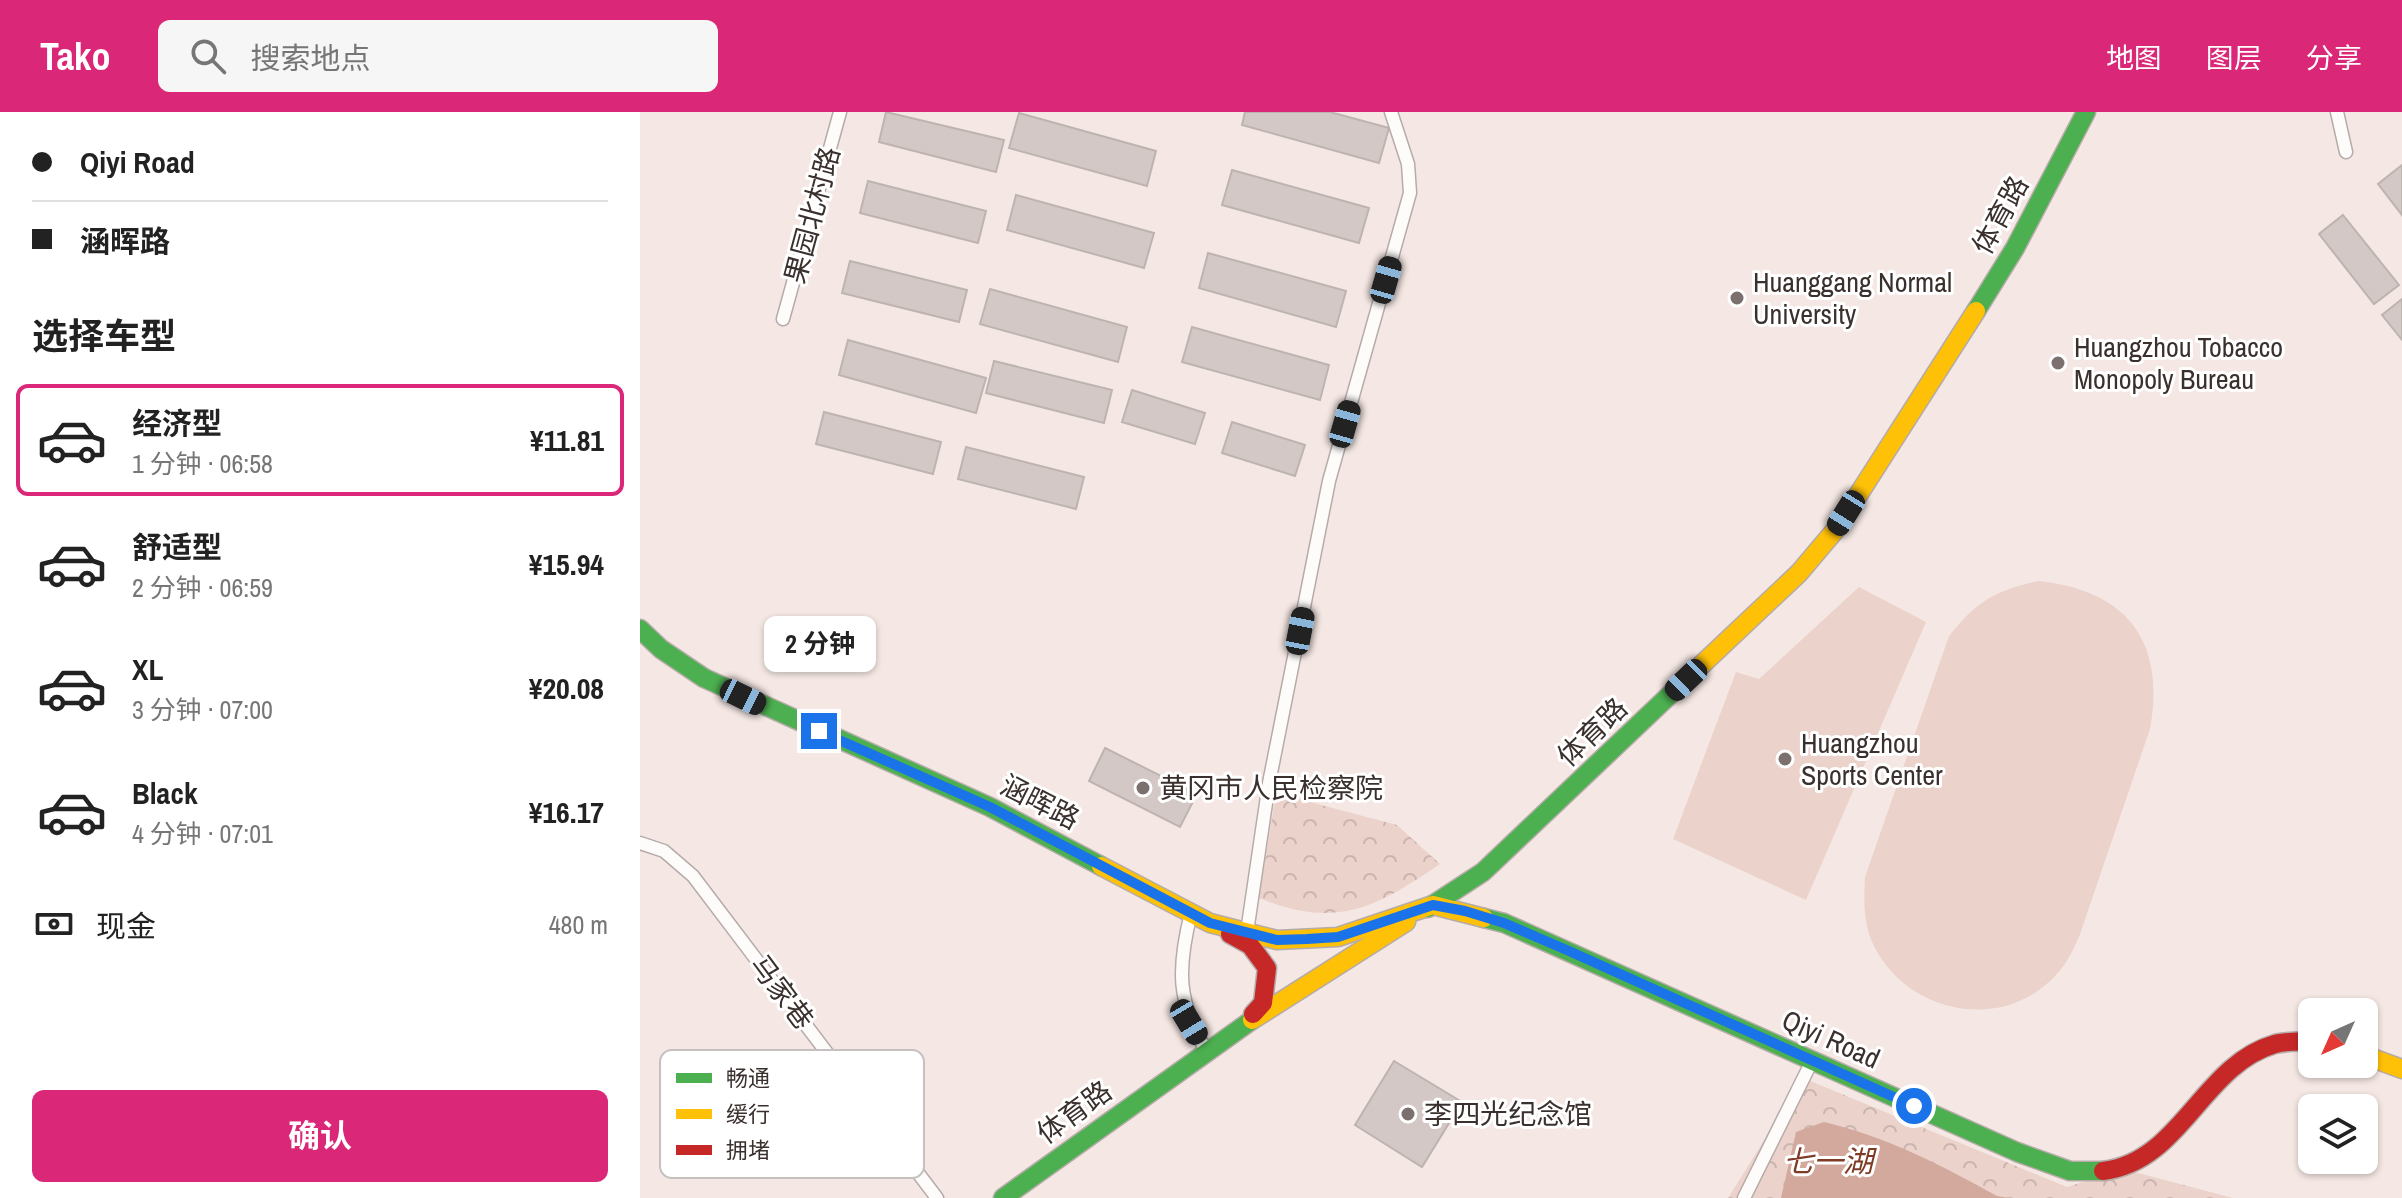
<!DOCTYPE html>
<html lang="zh">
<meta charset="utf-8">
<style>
:root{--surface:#fff;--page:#f6f6f6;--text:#222;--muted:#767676;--line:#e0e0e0;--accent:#db2777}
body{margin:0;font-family:"Archivo Narrow","Noto Sans SC",sans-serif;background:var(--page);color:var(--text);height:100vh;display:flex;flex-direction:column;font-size:30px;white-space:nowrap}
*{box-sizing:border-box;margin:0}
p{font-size:26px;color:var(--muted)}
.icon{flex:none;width:44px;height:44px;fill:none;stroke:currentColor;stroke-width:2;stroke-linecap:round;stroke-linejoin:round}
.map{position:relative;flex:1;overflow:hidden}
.side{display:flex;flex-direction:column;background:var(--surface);width:640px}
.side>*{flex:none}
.banner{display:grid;align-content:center;height:176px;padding:0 32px;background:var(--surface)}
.needle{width:52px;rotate:225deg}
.fabs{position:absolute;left:1658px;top:886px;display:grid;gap:16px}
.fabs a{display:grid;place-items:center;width:80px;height:80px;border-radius:12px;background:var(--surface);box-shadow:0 2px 6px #0004;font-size:40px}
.end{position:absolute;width:36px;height:36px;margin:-18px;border:10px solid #1a73e8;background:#fff;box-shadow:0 0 0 4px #fff}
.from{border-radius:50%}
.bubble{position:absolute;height:56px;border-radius:12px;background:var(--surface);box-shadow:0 2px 6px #0004;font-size:26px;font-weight:700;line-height:56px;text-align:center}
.car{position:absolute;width:24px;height:48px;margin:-24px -12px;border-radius:10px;box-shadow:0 0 6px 2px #0007;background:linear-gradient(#222 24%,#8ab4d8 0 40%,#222 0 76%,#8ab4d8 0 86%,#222 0)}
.banner b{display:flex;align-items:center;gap:28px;height:76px;font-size:30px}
.banner b+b{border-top:2px solid var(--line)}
.banner i{width:20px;height:20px;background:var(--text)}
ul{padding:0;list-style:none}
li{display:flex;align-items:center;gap:24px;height:112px;margin:0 16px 12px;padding:0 16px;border:4px solid transparent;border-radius:12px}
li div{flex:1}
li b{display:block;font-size:30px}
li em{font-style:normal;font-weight:700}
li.current{border-color:var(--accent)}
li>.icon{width:72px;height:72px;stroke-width:1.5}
h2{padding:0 32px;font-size:36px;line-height:96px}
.pay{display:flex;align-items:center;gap:20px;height:88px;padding:0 32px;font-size:30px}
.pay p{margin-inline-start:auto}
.button{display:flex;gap:16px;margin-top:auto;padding:16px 32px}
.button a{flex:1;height:92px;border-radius:12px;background:var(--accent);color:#fff;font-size:32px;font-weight:700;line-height:92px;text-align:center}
header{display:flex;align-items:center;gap:48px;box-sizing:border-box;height:112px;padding:0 40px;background:var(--accent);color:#fff}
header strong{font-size:38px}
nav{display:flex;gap:44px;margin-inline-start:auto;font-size:28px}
.search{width:560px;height:72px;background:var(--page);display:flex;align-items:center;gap:20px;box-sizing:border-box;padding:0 28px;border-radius:12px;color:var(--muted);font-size:30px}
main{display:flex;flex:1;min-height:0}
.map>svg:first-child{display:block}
.grass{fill:#ebd2ca}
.park{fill:url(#park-crowns)}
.water{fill:#d2a99c}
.building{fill:#d3c8c5;stroke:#bdb4b0;stroke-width:2}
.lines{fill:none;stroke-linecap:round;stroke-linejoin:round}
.street-casing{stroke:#b5aba8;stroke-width:15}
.fast-casing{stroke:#b5aba8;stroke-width:21}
.slow-casing{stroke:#b5aba8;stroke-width:21}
.jam-casing{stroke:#b5aba8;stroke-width:21}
.street{stroke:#fefcfb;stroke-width:12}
.fast{stroke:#4caf50;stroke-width:18}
.slow{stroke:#ffc107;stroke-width:18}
.jam{stroke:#c62828;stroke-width:18}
.route{stroke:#1a73e8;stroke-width:10}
.poi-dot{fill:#7b706d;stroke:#fff;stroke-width:3}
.labels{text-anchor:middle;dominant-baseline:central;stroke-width:6;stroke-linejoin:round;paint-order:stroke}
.street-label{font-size:28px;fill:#3a302d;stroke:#fff}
.poi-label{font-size:28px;fill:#3a302d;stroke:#fff;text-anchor:start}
.water-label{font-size:30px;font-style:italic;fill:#7f3b25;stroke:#fff}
.key{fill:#fff;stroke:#c4c1c0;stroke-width:2}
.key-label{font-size:22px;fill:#3a302d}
</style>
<header>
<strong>Tako</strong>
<div class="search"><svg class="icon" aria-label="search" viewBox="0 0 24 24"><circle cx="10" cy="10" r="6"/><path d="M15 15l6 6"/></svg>搜索地点</div>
<nav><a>地图</a><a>图层</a><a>分享</a></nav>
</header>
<main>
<section class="side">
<div class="banner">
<b><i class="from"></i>Qiyi Road</b>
<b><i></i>涵晖路</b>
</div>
<h2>选择车型</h2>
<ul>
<li class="current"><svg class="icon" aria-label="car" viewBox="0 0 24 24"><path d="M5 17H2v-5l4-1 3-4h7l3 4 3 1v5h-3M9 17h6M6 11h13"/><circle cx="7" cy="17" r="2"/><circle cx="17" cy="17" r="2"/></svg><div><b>经济型</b><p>1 分钟 · 06:58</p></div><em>¥11.81</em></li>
<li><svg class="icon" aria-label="car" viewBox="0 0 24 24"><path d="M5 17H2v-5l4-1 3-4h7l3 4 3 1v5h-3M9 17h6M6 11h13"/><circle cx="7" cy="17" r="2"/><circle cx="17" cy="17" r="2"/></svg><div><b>舒适型</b><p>2 分钟 · 06:59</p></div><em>¥15.94</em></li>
<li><svg class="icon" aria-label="car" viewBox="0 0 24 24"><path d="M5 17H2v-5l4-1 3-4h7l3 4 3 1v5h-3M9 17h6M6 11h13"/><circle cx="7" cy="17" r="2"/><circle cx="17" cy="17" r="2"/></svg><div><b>XL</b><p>3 分钟 · 07:00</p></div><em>¥20.08</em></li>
<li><svg class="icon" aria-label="car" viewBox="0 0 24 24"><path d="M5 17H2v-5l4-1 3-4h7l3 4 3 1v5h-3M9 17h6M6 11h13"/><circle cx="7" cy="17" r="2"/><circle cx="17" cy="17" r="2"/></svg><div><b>Black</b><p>4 分钟 · 07:01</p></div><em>¥16.17</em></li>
</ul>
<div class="pay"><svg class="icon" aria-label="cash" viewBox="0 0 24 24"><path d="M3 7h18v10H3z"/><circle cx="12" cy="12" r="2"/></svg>现金<p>480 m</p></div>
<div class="button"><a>确认</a></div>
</section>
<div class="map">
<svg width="1762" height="1086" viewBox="0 0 1762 1086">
<defs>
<pattern id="park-crowns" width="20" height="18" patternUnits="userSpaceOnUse" patternTransform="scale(2)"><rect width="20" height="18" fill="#ebd2ca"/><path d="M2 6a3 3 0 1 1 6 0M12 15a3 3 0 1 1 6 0" fill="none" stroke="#cab5ae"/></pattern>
</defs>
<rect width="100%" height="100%" fill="#f5e8e4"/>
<!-- grass -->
<g class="grass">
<path d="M1398,469C1487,478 1526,529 1510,617L1439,825C1434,835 1429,848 1421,857C1369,923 1267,904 1233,832C1223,811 1224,788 1225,765L1309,524C1337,489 1354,479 1398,469Z"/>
<polygon points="1219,475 1286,510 1166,788 1033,727 1096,560 1119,567"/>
</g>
<!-- park -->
<g class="park">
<path d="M636,681L757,713L800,752C734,797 696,817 619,786Z"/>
<polygon points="1163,966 1427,1075 1483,1057 1593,1086 1088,1086"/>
</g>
<!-- water -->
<path class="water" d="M1184,1010C1247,1025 1301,1053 1357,1084L1369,1086H1141L1156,1020Z"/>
<!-- building -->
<g class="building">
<polygon points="246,0 364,28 356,60 239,30"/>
<polygon points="605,0 690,0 749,16 739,51 602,13"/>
<polygon points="379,1 516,39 507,74 369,36"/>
<polygon points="1762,53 1762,103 1738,72"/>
<polygon points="592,58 729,96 719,131 582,93"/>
<polygon points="228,69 346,99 338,131 220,101"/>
<polygon points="376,83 514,121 504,156 367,118"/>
<polygon points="1703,103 1759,173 1734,192 1679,122"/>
<polygon points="568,141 706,179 696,215 559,176"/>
<polygon points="210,149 327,178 319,210 202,181"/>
<polygon points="350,177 487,215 478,250 340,212"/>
<polygon points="1762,187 1762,228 1742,203"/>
<polygon points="552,215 689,253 680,288 542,250"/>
<polygon points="208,228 346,266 336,301 199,263"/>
<polygon points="354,249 472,278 464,311 346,281"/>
<polygon points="492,278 565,301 555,332 482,310"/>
<polygon points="184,300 301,330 293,362 176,332"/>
<polygon points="592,310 665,333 655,364 582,341"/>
<polygon points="326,335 444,365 436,397 318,367"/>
<polygon points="465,636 557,682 540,715 449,669"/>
<polygon points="754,949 822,990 782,1055 715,1013"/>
</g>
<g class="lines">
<defs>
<g id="street">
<polyline points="1697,0 1706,40"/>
<polyline points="143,207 200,0"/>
<polyline points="0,731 24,739 53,764 297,1086"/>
<path d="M551,801C537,857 537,890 567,940"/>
<polyline points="607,820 629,671 689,369 770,81 768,52 751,0"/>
<polyline points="1104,1086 1172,949"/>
</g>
<g id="fast">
<polyline points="1336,199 1375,136 1446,0"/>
<polyline points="0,517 21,537 64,566 350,695 461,754"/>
<polyline points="788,796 843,760 1037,576"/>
<polyline points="844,806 864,811 1377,1040 1430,1059 1463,1059"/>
<polyline points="363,1086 612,908"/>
</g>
<g id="slow">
<polyline points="1037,576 1159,461 1197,416 1336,199"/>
<polyline points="461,754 570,811 637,828 698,825 793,793 844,806"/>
<polyline points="612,908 766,810"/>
<polyline points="1724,943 1762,957"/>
</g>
<g id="jam">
<polyline points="590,822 610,833 627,856 623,891 613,902"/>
<path d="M1463,1059C1541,1050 1562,953 1635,932C1646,929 1660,930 1672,929"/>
</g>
</defs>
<!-- street casing -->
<use href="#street" class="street-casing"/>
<!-- fast casing -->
<use href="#fast" class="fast-casing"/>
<!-- slow casing -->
<use href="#slow" class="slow-casing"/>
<!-- jam casing -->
<use href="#jam" class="jam-casing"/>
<!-- street -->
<use href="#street" class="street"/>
<!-- fast -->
<use href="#fast" class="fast"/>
<!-- slow -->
<use href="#slow" class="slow"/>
<!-- jam -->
<use href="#jam" class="jam"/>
</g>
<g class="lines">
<!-- route -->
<polyline class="route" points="179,619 350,695 570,811 637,828 667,827 698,825 793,793 825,799 864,811 929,839 1274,994"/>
</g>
<!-- markers -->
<g class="poi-dot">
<circle cx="1097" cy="186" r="8"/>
<circle cx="1418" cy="251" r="8"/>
<circle cx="1145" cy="647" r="8"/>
<circle cx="503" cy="676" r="8"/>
<circle cx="768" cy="1002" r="8"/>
</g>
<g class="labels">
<!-- street labels -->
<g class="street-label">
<text transform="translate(172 103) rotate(-75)">果园北村路</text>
<text transform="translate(1360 103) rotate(-61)">体育路</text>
<text transform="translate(952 620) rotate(-44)">体育路</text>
<text transform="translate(400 690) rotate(27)">涵晖路</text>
<text transform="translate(142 880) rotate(53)">马家巷</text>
<text transform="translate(1191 927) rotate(24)">Qiyi Road</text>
<text transform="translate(434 1000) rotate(-36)">体育路</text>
</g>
<!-- poi labels -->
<g class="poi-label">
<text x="1113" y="170">Huanggang Normal<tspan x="1113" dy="32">University</tspan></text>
<text x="1434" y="235">Huangzhou Tobacco<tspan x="1434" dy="32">Monopoly Bureau</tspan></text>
<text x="1161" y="631">Huangzhou<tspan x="1161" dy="32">Sports Center</tspan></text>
<text x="519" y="676">黄冈市人民检察院</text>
<text x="784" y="1002">李四光纪念馆</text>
</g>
<!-- water labels -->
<g class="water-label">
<text x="1188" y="1049">七一湖</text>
</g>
</g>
<!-- legend -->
<rect x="20" y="938" width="264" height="128" rx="12" class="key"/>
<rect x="36" y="961" width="36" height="10" fill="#4caf50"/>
<rect x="36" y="997" width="36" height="10" fill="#ffc107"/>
<rect x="36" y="1033" width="36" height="10" fill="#c62828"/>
<g class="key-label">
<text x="86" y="974">畅通</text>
<text x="86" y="1010">缓行</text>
<text x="86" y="1046">拥堵</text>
</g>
</svg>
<div class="fabs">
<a><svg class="needle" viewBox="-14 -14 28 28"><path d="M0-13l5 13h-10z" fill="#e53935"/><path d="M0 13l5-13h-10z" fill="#767676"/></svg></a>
<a><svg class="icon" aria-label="layers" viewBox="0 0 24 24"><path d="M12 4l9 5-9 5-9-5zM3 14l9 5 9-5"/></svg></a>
</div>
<i class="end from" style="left:1274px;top:994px"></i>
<i class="end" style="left:179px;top:619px"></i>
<div class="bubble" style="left:124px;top:504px;width:112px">2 分钟</div>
<i class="car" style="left:746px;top:168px;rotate:16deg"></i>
<i class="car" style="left:705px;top:312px;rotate:16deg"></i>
<i class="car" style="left:1206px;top:401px;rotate:212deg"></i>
<i class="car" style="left:660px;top:519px;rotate:11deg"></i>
<i class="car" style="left:1046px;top:568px;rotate:226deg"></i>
<i class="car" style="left:103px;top:585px;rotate:116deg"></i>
<i class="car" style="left:549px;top:910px;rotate:149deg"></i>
</div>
</main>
